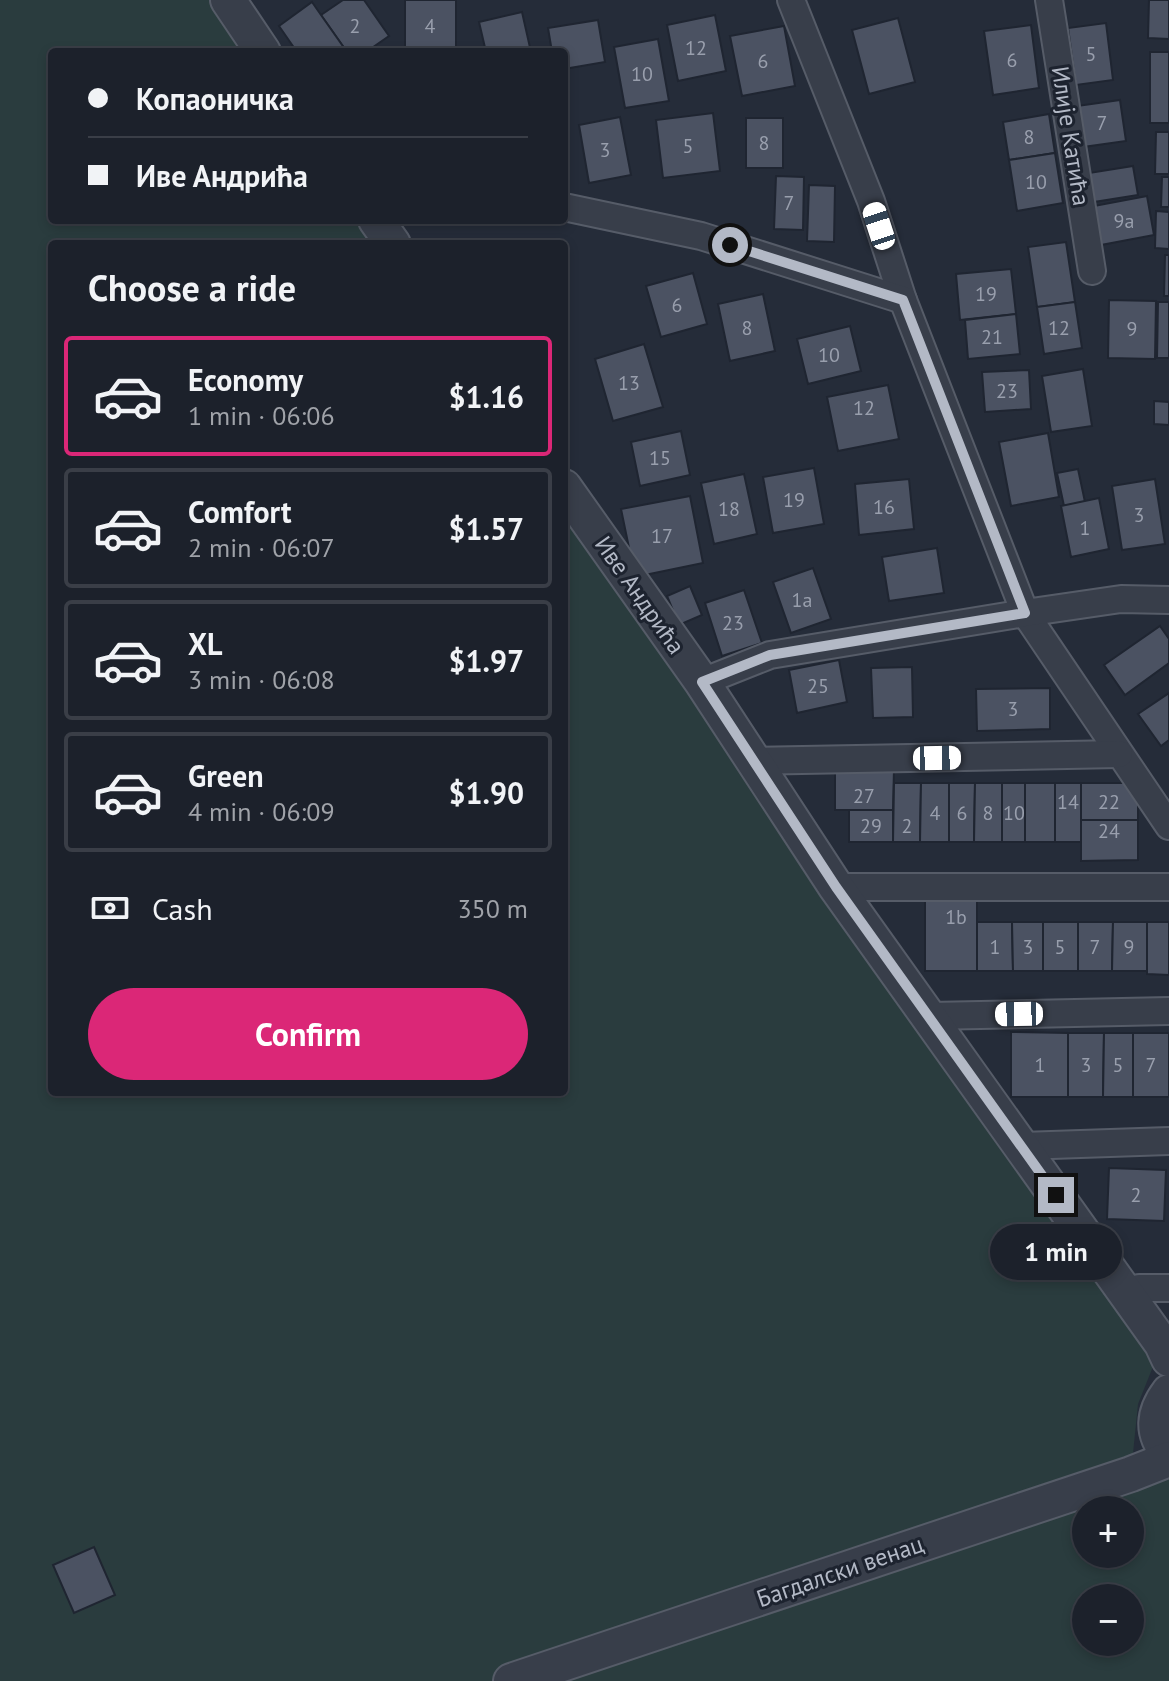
<!DOCTYPE html>
<meta charset="utf-8">
<style>
:root{--surface:#1c212b;--page:#292e37;--text:#f1f3f6;--muted:#a0a3a9;--line:#3a3e47;--accent:#db2777}
body{margin:0;font-family:"PT Sans",sans-serif;background:var(--page);color:var(--text);height:100vh;display:flex;flex-direction:column;font-size:30px;white-space:nowrap}
*{box-sizing:border-box;margin:0}
p{font-size:26px;color:var(--muted)}
.icon{flex:none;width:44px;height:44px;fill:none;stroke:currentColor;stroke-width:2;stroke-linecap:round;stroke-linejoin:round}
.map{position:relative;flex:1;overflow:hidden}
.side{position:absolute;left:48px;top:240px;width:520px;height:856px;display:flex;flex-direction:column;background:var(--surface);border-radius:8px;box-shadow:0 4px 12px #0003,0 0 0 2px var(--line)}
.side>*{flex:none}
.top-card{position:absolute;left:48px;top:48px;width:520px;height:176px;border-radius:8px;box-shadow:0 4px 12px #0003,0 0 0 2px var(--line);display:grid;align-content:center;height:176px;padding:0 40px;background:var(--surface)}
.tools{position:absolute;left:1072px;top:1496px;display:grid;gap:16px}
.tools a{display:grid;place-items:center;width:72px;height:72px;border-radius:50%;background:var(--surface);box-shadow:0 4px 12px #0003,0 0 0 2px var(--line);font-size:40px}
.end{position:absolute;width:36px;height:36px;margin:-18px;border:10px solid #b3b9c6;background:#111;box-shadow:0 0 0 4px #111}
.from{border-radius:50%}
.bubble{position:absolute;height:56px;border-radius:28px;background:var(--surface);box-shadow:0 4px 12px #0003,0 0 0 2px var(--line);font-size:26px;font-weight:700;line-height:56px;text-align:center}
.car{position:absolute;width:24px;height:48px;margin:-24px -12px;border-radius:10px;box-shadow:0 0 6px 2px #0007;background:linear-gradient(#fff 24%,#345 0 40%,#fff 0 76%,#345 0 86%,#fff 0)}
.top-card b{display:flex;align-items:center;gap:28px;height:76px;font-size:30px}
.top-card b+b{border-top:2px solid var(--line)}
.top-card i{width:20px;height:20px;background:var(--text)}
ul{padding:0;list-style:none}
li{display:flex;align-items:center;gap:24px;height:120px;margin:0 16px 12px;padding:0 24px;border:4px solid var(--line);border-radius:8px}
li div{flex:1}
li b{display:block;font-size:30px}
li em{font-style:normal;font-weight:700}
li.selected{border-color:var(--accent)}
li>.icon{width:72px;height:72px;stroke-width:1.5}
h2{padding:0 40px;font-size:36px;line-height:96px}
.pay{display:flex;align-items:center;gap:20px;height:88px;padding:0 40px;font-size:30px}
.pay p{margin-inline-start:auto}
.action{display:flex;gap:16px;margin-top:auto;padding:16px 40px}
.action a{flex:1;height:92px;border-radius:48px;background:var(--accent);color:#fff;font-size:32px;font-weight:700;line-height:92px;text-align:center}
.map>svg:first-child{display:block}
.green{fill:#2a3c3e;fill-rule:evenodd}
.building{fill:#4b5262;stroke:#1f2531;stroke-width:2}
.lines{fill:none;stroke-linecap:round;stroke-linejoin:round}
.minor-casing{stroke:#565c68;stroke-width:30}
.tertiary-casing{stroke:#565c68;stroke-width:38}
.minor{stroke:#383e4a;stroke-width:26}
.tertiary{stroke:#383e4a;stroke-width:34}
.route{stroke:#b3b9c6;stroke-width:10}
.labels{text-anchor:middle;dominant-baseline:central;stroke-width:6;stroke-linejoin:round;paint-order:stroke}
.number-label{font-size:20px;fill:#999fad}
.street-label{font-size:24px;fill:#b3b9c6;stroke:#1d232f}
</style>
<div class="map">
<svg width="1169" height="1681" viewBox="0 0 1169 1681">
<rect width="100%" height="100%" fill="#252c39"/>
<!-- green -->
<path class="green" d="M0,0H228L263,52H52V220H376L393,244H52V1092H564V487L1162,1344L1138,1404L1131,1473L1169,1466V1681H0ZM1086,1510H1130V1554H1086ZM1086,1598H1130V1642H1086Z"/>
<!-- building -->
<g class="building">
<polygon points="343,0 364,0 389,36 366,52 347,52 321,15"/>
<rect x="405" y="0" width="51" height="52"/>
<polygon points="1149,0 1169,0 1169,39 1148,38"/>
<polygon points="312,2 321,15 347,52 297,52 279,26"/>
<polygon points="522,12 531,52 486,52 479,22"/>
<polygon points="715,15 726,71 678,81 667,25"/>
<polygon points="898,18 915,82 869,94 852,30"/>
<polygon points="598,20 605,62 564,69 564,52 552,52 548,28"/>
<polygon points="1106,23 1113,80 1076,85 1068,28"/>
<polygon points="1031,25 1039,88 993,95 984,31"/>
<polygon points="784,26 795,86 742,96 730,36"/>
<polygon points="658,39 669,101 625,108 614,47"/>
<rect x="1150" y="52" width="19" height="71"/>
<polygon points="1120,100 1126,141 1083,147 1077,106"/>
<polygon points="713,113 720,171 663,178 656,120"/>
<polygon points="1049,114 1055,153 1009,160 1003,122"/>
<polygon points="620,117 631,175 589,183 579,125"/>
<rect x="746" y="118" width="37" height="50"/>
<polygon points="1156,132 1169,132 1169,174 1155,174"/>
<polygon points="1055,153 1063,203 1017,211 1009,160"/>
<polygon points="1133,166 1138,195 1094,202 1089,173"/>
<polygon points="776,176 804,177 803,230 774,229"/>
<polygon points="1162,177 1169,177 1169,207 1161,207"/>
<polygon points="809,185 835,186 834,242 807,241"/>
<polygon points="1147,196 1154,235 1101,245 1094,206"/>
<polygon points="1156,211 1169,212 1169,249 1155,248"/>
<polygon points="1066,242 1075,302 1037,307 1028,247"/>
<polygon points="1165,255 1169,255 1169,296 1164,296"/>
<polygon points="1011,269 1016,314 960,320 956,274"/>
<polygon points="693,273 707,324 661,337 646,286"/>
<polygon points="763,294 775,351 730,361 718,304"/>
<polygon points="1109,300 1156,301 1155,359 1108,358"/>
<polygon points="1075,302 1082,348 1044,354 1037,307"/>
<polygon points="1158,302 1169,302 1169,358 1157,358"/>
<polygon points="1016,314 1020,354 968,359 965,320"/>
<polygon points="850,326 861,371 808,384 797,339"/>
<polygon points="644,344 663,407 613,421 595,359"/>
<polygon points="1083,369 1092,426 1051,432 1042,376"/>
<polygon points="1029,370 1031,409 985,412 982,372"/>
<polygon points="888,385 899,439 838,451 827,397"/>
<polygon points="1154,401 1169,402 1169,425 1154,424"/>
<polygon points="681,431 690,475 640,486 631,442"/>
<polygon points="1048,433 1059,497 1011,506 999,442"/>
<polygon points="814,468 824,524 773,533 763,477"/>
<polygon points="1078,469 1085,502 1064,506 1057,473"/>
<polygon points="744,474 757,534 714,544 701,483"/>
<polygon points="909,479 914,529 859,535 855,484"/>
<polygon points="1155,479 1165,544 1122,550 1112,486"/>
<polygon points="690,496 703,563 635,577 621,509"/>
<polygon points="1099,498 1109,549 1071,557 1061,506"/>
<polygon points="937,548 944,593 889,601 882,557"/>
<polygon points="813,568 831,619 791,633 773,582"/>
<polygon points="690,586 702,615 679,625 667,596"/>
<polygon points="744,590 762,643 722,656 705,603"/>
<polygon points="1160,626 1169,639 1169,663 1125,695 1104,665"/>
<polygon points="839,660 847,702 797,713 789,670"/>
<polygon points="912,667 913,717 873,718 871,668"/>
<polygon points="1050,688 1050,729 977,731 976,689"/>
<polygon points="1169,693 1169,740 1161,746 1138,714"/>
<polygon points="835,768 894,769 893,810 835,810"/>
<polygon points="894,783 921,783 920,842 893,842"/>
<polygon points="921,783 949,783 949,842 920,842"/>
<polygon points="949,783 975,783 974,842 949,842"/>
<polygon points="975,783 1002,783 1002,842 974,842"/>
<rect x="1002" y="783" width="23" height="59"/>
<rect x="1025" y="783" width="30" height="59"/>
<rect x="1055" y="783" width="26" height="59"/>
<rect x="1081" y="783" width="57" height="37"/>
<rect x="849" y="810" width="44" height="32"/>
<polygon points="1081,820 1138,820 1138,860 1081,861"/>
<rect x="925" y="897" width="52" height="74"/>
<polygon points="977,922 1012,922 1013,971 977,971"/>
<polygon points="1012,922 1043,922 1043,971 1013,971"/>
<rect x="1043" y="922" width="35" height="49"/>
<polygon points="1078,922 1113,922 1112,971 1078,971"/>
<polygon points="1113,922 1147,922 1147,971 1112,971"/>
<polygon points="1147,922 1169,922 1169,975 1147,974"/>
<polygon points="1011,1032 1068,1033 1068,1097 1011,1097"/>
<polygon points="1068,1033 1104,1033 1103,1097 1068,1097"/>
<polygon points="1104,1033 1133,1033 1133,1097 1103,1097"/>
<rect x="1133" y="1033" width="36" height="64"/>
<polygon points="1109,1168 1166,1170 1164,1221 1107,1219"/>
<polygon points="94,1547 115,1595 74,1613 53,1565"/>
</g>
<g class="lines">
<defs>
<g id="minor">
<polyline points="791,0 871,201 903,300 1025,613 1169,826"/>
<polyline points="1049,0 1092,271"/>
<polyline points="564,207 701,236 903,300"/>
<polyline points="702,682 770,655 1025,613 1121,599 1169,600"/>
<polyline points="754,761 1119,754"/>
<polyline points="836,887 1169,887"/>
<polyline points="930,1016 1169,1011"/>
<polyline points="1022,1146 1169,1141"/>
<polyline points="1126,1293 1139,1288 1169,1288"/>
</g>
<g id="tertiary">
<polyline points="228,0 263,52"/>
<polyline points="376,220 393,244"/>
<polyline points="564,487 702,682 836,887 1162,1344 1169,1359"/>
<path d="M1169,1392C1153,1413 1151,1433 1169,1454"/>
<polyline points="511,1681 1131,1474 1169,1459"/>
</g>
</defs>
<!-- minor casing -->
<use href="#minor" class="minor-casing"/>
<!-- tertiary casing -->
<use href="#tertiary" class="tertiary-casing"/>
<!-- minor -->
<use href="#minor" class="minor"/>
<!-- tertiary -->
<use href="#tertiary" class="tertiary"/>
</g>
<g class="lines">
<!-- route -->
<polyline class="route" points="730,245 903,300 1025,613 770,655 702,682 836,887 1056,1195"/>
</g>
<g class="labels">
<!-- number labels -->
<g class="number-label">
<text x="355" y="26">2</text>
<text x="430" y="26">4</text>
<text x="696" y="48">12</text>
<text x="1091" y="54">5</text>
<text x="1012" y="60">6</text>
<text x="763" y="61">6</text>
<text x="642" y="74">10</text>
<text x="1102" y="123">7</text>
<text x="1029" y="137">8</text>
<text x="764" y="143">8</text>
<text x="688" y="146">5</text>
<text x="605" y="150">3</text>
<text x="1036" y="182">10</text>
<text x="789" y="203">7</text>
<text x="1124" y="221">9a</text>
<text x="986" y="294">19</text>
<text x="677" y="305">6</text>
<text x="747" y="328">8</text>
<text x="1059" y="328">12</text>
<text x="1132" y="329">9</text>
<text x="992" y="337">21</text>
<text x="829" y="355">10</text>
<text x="629" y="383">13</text>
<text x="1007" y="391">23</text>
<text x="864" y="408">12</text>
<text x="660" y="458">15</text>
<text x="794" y="500">19</text>
<text x="884" y="507">16</text>
<text x="729" y="509">18</text>
<text x="1139" y="515">3</text>
<text x="1085" y="528">1</text>
<text x="662" y="536">17</text>
<text x="802" y="600">1a</text>
<text x="733" y="623">23</text>
<text x="818" y="686">25</text>
<text x="1013" y="709">3</text>
<text x="864" y="796">27</text>
<text x="1068" y="802">14</text>
<text x="1109" y="802">22</text>
<text x="935" y="813">4</text>
<text x="962" y="813">6</text>
<text x="988" y="813">8</text>
<text x="1014" y="813">10</text>
<text x="871" y="826">29</text>
<text x="907" y="826">2</text>
<text x="1109" y="831">24</text>
<text x="956" y="917">1b</text>
<text x="995" y="947">1</text>
<text x="1028" y="947">3</text>
<text x="1060" y="947">5</text>
<text x="1095" y="947">7</text>
<text x="1129" y="947">9</text>
<text x="1040" y="1065">1</text>
<text x="1086" y="1065">3</text>
<text x="1118" y="1065">5</text>
<text x="1151" y="1065">7</text>
<text x="1136" y="1195">2</text>
</g>
<!-- street labels -->
<g class="street-label">
<text transform="translate(1071 136) rotate(81)">Илије Катића</text>
<text transform="translate(640 595) rotate(55)">Иве Андрића</text>
<text transform="translate(840 1571) rotate(-19)">Багдалски венац</text>
</g>
</g>
</svg>
<div class="tools">
<a>+</a>
<a>−</a>
</div>
<i class="end from" style="left:730px;top:245px"></i>
<i class="end" style="left:1056px;top:1195px"></i>
<div class="bubble" style="left:990px;top:1224px;width:132px">1 min</div>
<i class="car" style="left:879px;top:226px;rotate:342deg"></i>
<i class="car" style="left:937px;top:758px;rotate:89deg"></i>
<i class="car" style="left:1019px;top:1014px;rotate:269deg"></i>
<div class="top-card">
<b><i class="from"></i>Копаоничка</b>
<b><i></i>Иве Андрића</b>
</div>
<section class="side">
<h2>Choose a ride</h2>
<ul>
<li class="selected"><svg class="icon" aria-label="car" viewBox="0 0 24 24"><path d="M5 17H2v-5l4-1 3-4h7l3 4 3 1v5h-3M9 17h6M6 11h13"/><circle cx="7" cy="17" r="2"/><circle cx="17" cy="17" r="2"/></svg><div><b>Economy</b><p>1 min · 06:06</p></div><em>$1.16</em></li>
<li><svg class="icon" aria-label="car" viewBox="0 0 24 24"><path d="M5 17H2v-5l4-1 3-4h7l3 4 3 1v5h-3M9 17h6M6 11h13"/><circle cx="7" cy="17" r="2"/><circle cx="17" cy="17" r="2"/></svg><div><b>Comfort</b><p>2 min · 06:07</p></div><em>$1.57</em></li>
<li><svg class="icon" aria-label="car" viewBox="0 0 24 24"><path d="M5 17H2v-5l4-1 3-4h7l3 4 3 1v5h-3M9 17h6M6 11h13"/><circle cx="7" cy="17" r="2"/><circle cx="17" cy="17" r="2"/></svg><div><b>XL</b><p>3 min · 06:08</p></div><em>$1.97</em></li>
<li><svg class="icon" aria-label="car" viewBox="0 0 24 24"><path d="M5 17H2v-5l4-1 3-4h7l3 4 3 1v5h-3M9 17h6M6 11h13"/><circle cx="7" cy="17" r="2"/><circle cx="17" cy="17" r="2"/></svg><div><b>Green</b><p>4 min · 06:09</p></div><em>$1.90</em></li>
</ul>
<div class="pay"><svg class="icon" aria-label="cash" viewBox="0 0 24 24"><path d="M3 7h18v10H3z"/><circle cx="12" cy="12" r="2"/></svg>Cash<p>350 m</p></div>
<div class="action"><a>Confirm</a></div>
</section>
</div>
